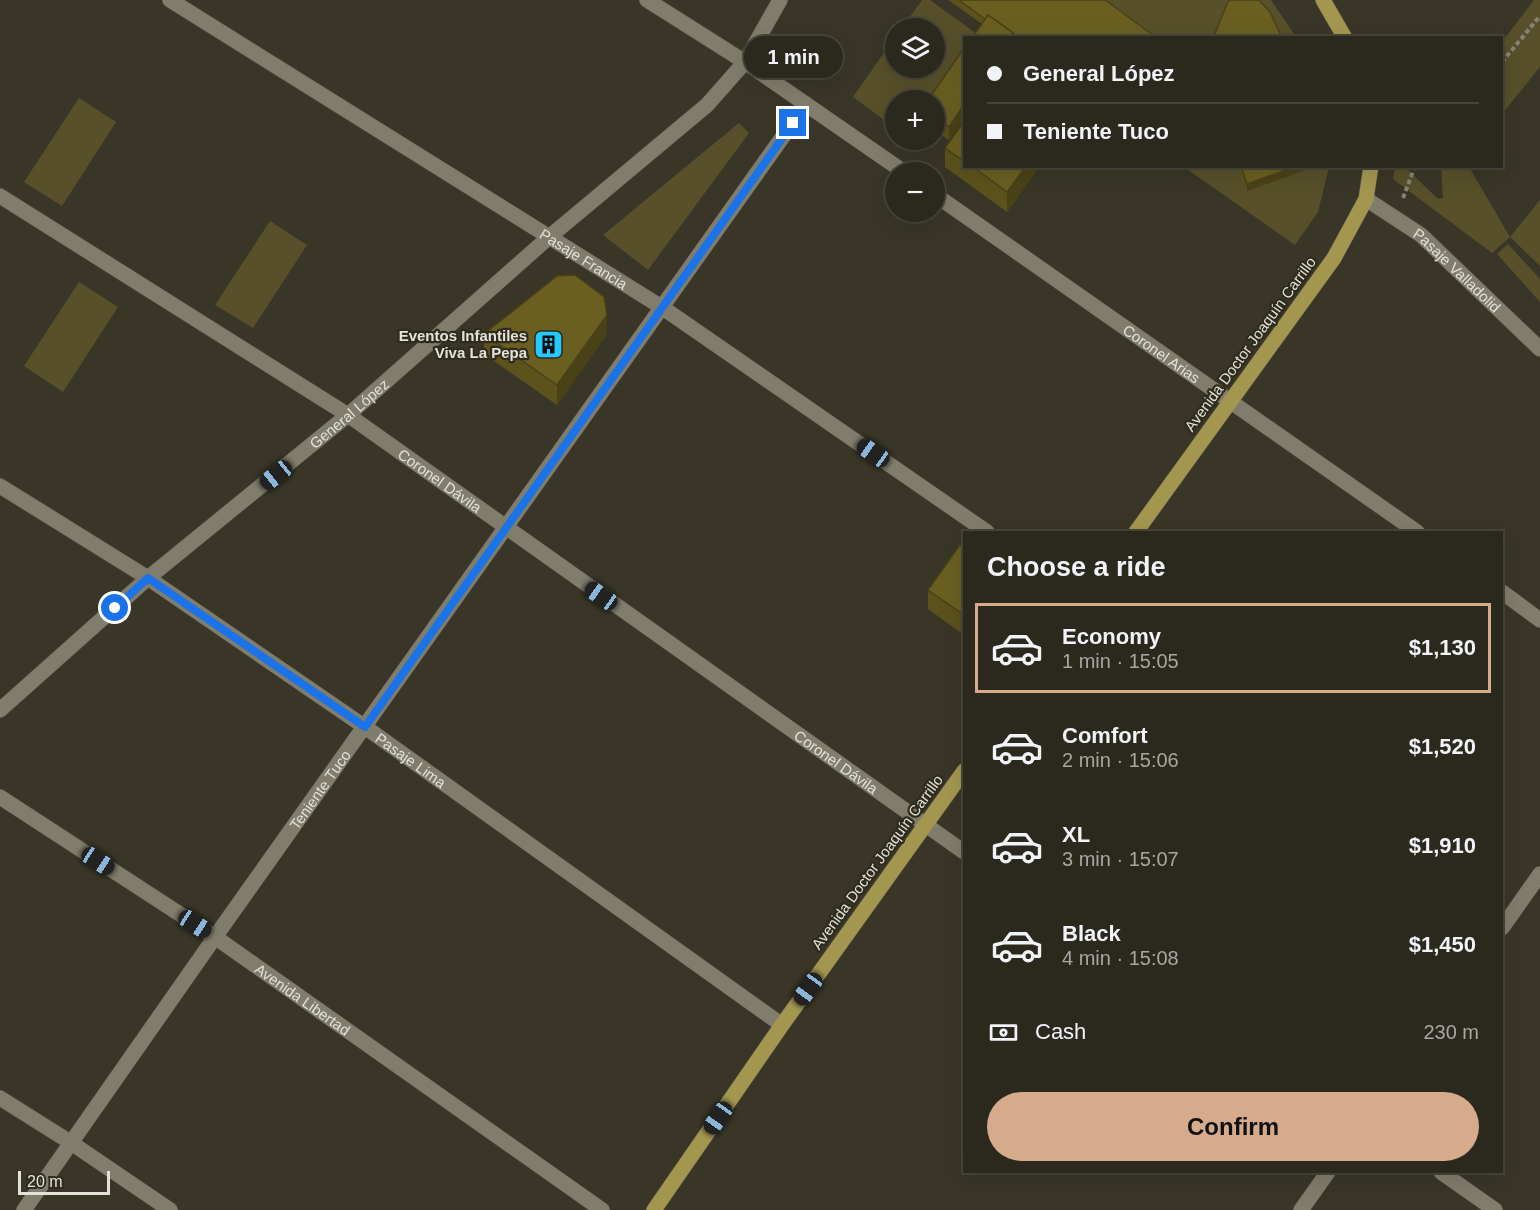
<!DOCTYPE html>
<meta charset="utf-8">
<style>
:root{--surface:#2b281d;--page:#37342a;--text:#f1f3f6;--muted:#a6a6a4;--line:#47443b;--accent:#d6ab8b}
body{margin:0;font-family:Arial,sans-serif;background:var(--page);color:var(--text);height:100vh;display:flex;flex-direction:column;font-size:22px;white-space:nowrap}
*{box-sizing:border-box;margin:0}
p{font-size:20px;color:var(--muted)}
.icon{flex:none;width:33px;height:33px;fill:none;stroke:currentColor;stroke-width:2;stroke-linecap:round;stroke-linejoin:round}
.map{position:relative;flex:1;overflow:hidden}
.drawer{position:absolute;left:963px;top:531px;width:540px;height:642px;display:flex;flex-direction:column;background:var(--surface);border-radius:0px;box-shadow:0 6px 24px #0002,0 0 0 2px var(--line)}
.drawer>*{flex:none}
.banner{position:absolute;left:963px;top:36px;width:540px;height:132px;border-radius:0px;box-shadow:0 6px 24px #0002,0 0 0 2px var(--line);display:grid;align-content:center;height:132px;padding:0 24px;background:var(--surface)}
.buttons{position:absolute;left:885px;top:18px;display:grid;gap:12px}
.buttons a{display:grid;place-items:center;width:60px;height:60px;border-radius:50%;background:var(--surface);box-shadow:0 6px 24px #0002,0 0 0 2px var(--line);font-size:30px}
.scale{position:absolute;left:18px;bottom:15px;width:92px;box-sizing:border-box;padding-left:6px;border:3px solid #e3e1d8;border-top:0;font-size:16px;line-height:21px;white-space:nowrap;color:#e3e1d8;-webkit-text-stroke:4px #2f2c1d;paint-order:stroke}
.end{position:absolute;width:27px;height:27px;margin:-14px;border:8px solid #1a73e8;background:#fff;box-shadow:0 0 0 3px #fff}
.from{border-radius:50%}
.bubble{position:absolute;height:42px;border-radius:21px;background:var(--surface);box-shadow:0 6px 24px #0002,0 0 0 2px var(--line);font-size:20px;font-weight:600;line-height:42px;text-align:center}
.car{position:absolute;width:18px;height:36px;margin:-18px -9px;border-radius:8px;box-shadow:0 0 4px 2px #0007;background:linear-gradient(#222 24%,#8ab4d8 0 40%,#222 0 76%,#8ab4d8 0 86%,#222 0)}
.banner b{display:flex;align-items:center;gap:21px;height:57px;font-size:22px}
.banner b+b{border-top:2px solid var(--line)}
.banner i{width:15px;height:15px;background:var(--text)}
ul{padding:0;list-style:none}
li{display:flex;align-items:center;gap:18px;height:90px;margin:0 12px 9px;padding:0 12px;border:3px solid transparent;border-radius:0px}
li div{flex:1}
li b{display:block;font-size:22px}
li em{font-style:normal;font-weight:600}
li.on{border-color:var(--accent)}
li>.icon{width:54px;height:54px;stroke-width:1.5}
h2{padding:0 24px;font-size:27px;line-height:72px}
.pay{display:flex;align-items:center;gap:15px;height:66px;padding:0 24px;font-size:22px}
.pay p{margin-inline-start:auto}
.primary-button{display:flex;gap:12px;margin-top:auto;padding:12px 24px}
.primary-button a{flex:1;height:69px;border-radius:36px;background:var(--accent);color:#111;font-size:24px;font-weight:600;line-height:69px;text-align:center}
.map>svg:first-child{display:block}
.green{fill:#57502a}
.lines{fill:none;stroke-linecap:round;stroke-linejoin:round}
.street-casing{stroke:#575547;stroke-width:16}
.primary-casing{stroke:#575547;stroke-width:16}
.path{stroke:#868477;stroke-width:4;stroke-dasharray:4.5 3;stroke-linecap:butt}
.street{stroke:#807d6c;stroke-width:15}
.primary{stroke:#a39750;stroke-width:15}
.wall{fill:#5b521c}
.shaded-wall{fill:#4a4217}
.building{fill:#6a5f21;stroke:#4a4217;stroke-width:1.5}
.route{stroke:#1a73e8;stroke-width:8}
.labels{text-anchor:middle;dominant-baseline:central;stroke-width:4.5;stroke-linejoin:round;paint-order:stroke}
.street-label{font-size:15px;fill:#e3e1d8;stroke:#2f2c1d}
.poi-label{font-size:15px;font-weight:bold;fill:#e3e1d8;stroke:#2f2c1d;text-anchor:end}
</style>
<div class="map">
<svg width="1540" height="1210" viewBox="0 0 1540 1210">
<rect width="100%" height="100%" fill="#393627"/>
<!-- green -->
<g class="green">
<polygon points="922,0 930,0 981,37 964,38 964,60 934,100 896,100 895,128 853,97 895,37 896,68 934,68 934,28 902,28"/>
<polygon points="948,0 1271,0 1296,37 1001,37"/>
<polygon points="1534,0 1540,0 1540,67 1502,114 1502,42"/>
<polygon points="79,98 116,122 62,206 24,182"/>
<polygon points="739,123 749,133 648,270 603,235"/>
<polygon points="1184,167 1329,167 1318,212 1295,245"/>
<polygon points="1395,167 1405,167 1438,199 1443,198 1441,167 1469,167 1510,237 1540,200 1540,266 1510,237 1492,253 1393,179"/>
<polygon points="270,221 307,245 253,328 215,305"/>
<polygon points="1508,244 1540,279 1540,302 1497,254"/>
<polygon points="79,282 118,307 63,392 24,366"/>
</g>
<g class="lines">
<defs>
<g id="street">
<path id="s1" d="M170,0L663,308L987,532"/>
<polyline points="647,0 745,62 904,172"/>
<path id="s2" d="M934,194L1417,532"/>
<path id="s3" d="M0,196L348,415L964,852"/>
<path id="s4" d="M1366,199L1421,235L1540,349"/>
<path id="s5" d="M0,486L148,578L365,727L782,1025"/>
<polyline points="1502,592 1540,620"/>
<path id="s6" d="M0,710L148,578L348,415L548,238L707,105L745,62L780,0"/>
<path id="s7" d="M0,797L215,937L602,1210"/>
<polyline points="1502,928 1540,874"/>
<polyline points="0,1098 70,1142 170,1210"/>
<polyline points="1441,1172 1495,1210"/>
<path id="s8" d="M24,1210L215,937L806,104"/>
<polyline points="1301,1210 1328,1172"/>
</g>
<g id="primary">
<polyline points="1323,0 1345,38"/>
<polyline points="1136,532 1334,258 1366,199 1371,166"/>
<polyline points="654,1210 782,1025 964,771"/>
</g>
</defs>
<!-- street casing -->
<use href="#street" class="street-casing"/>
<!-- primary casing -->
<use href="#primary" class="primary-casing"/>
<!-- path -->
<g class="path">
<polyline points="1502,62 1540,16"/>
<polyline points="1403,198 1415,166"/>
</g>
<!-- street -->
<use href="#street" class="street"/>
<!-- primary -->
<use href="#primary" class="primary"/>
</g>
<!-- wall -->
<g class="wall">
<polygon points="950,0 1105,0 982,24"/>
<polygon points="964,48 964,118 949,140 934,130 934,100"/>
<polygon points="964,121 964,166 1040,166 1007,212 945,167 945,148"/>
<polygon points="1238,166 1317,166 1247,191"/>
<polygon points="484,334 607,334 557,405 484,354"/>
<polygon points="964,549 964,635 928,609 928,590"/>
</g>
<!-- shaded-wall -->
<g class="shaded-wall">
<polygon points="964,105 964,118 949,140 949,127"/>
<polygon points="1026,166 1040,166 1007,212 1007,192"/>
<polygon points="1297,166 1317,166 1247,191 1247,184"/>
<polygon points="607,315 607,334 557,405 557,385"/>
</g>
<!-- building -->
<g class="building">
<polygon points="959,0 1105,0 1157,38 1013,38 1013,33 988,15 985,19"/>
<polygon points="1231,0 1259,0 1270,12 1282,38 1213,38 1228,2"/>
<polygon points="988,15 1013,33 1010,38 972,38"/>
<polygon points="964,48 964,105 949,127 934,116 934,100 928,100"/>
<polygon points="964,121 964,161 945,148"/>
<polygon points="972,166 1026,166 1007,192"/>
<polygon points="1241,166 1297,166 1247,184"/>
<polygon points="575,275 604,297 607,315 557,385 484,334 557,276"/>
<polygon points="960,545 964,549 964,615 928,590"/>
</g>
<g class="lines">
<!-- route -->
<polyline class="route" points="115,608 148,578 365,727 793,123"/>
</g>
<!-- icons -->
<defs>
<symbol id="building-square" viewBox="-11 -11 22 22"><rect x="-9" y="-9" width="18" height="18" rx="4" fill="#24c9fe" stroke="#2f2c1d"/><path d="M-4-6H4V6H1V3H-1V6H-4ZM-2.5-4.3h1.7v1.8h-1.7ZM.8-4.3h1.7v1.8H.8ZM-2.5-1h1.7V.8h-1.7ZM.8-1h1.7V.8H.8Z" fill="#111"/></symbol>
</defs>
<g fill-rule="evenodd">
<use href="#building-square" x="532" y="328" width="33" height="33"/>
</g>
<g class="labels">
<!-- street labels -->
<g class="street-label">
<text stroke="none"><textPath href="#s1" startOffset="488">Pasaje Francia</textPath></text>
<text stroke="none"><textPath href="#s4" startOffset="116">Pasaje Valladolid</textPath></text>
<text transform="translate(1250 344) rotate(-54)">Avenida Doctor Joaquín Carrillo</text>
<text stroke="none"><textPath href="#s2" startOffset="278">Coronel Arias</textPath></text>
<text stroke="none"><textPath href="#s6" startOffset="458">General López</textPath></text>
<text stroke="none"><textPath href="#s3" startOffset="524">Coronel Dávila</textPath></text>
<text stroke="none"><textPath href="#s5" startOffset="494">Pasaje Lima</textPath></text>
<text stroke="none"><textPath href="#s3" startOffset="1010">Coronel Dávila</textPath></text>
<text stroke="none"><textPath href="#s8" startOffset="514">Teniente Tuco</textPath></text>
<text transform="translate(877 862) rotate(-54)">Avenida Doctor Joaquín Carrillo</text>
<text stroke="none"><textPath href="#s7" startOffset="364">Avenida Libertad</textPath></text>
</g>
<!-- poi labels -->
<g class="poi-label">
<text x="527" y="335">Eventos Infantiles<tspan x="527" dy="17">Viva La Pepa</tspan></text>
</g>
</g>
</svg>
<div class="buttons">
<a><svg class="icon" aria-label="layers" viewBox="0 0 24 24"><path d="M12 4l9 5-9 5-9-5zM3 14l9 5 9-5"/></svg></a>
<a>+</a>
<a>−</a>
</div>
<div class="scale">20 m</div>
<i class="end from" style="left:115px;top:608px"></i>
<i class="end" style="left:793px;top:123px"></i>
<div class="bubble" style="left:744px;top:36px;width:99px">1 min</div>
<i class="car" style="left:873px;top:453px;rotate:305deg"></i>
<i class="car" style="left:276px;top:475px;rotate:231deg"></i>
<i class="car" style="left:601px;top:596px;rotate:305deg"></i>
<i class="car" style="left:98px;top:861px;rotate:123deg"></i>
<i class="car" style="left:195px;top:924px;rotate:123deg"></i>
<i class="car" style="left:808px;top:989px;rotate:216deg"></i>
<i class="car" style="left:718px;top:1118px;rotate:215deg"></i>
<div class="banner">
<b><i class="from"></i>General López</b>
<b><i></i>Teniente Tuco</b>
</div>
<section class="drawer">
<h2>Choose a ride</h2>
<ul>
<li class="on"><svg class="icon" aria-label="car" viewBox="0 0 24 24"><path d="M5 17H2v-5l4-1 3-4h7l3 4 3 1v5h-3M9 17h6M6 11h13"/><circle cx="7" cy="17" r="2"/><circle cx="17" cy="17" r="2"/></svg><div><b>Economy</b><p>1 min · 15:05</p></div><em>$1,130</em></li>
<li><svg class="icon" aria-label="car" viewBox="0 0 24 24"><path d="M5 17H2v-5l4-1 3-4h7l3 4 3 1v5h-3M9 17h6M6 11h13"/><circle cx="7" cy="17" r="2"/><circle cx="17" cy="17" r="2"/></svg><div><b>Comfort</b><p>2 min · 15:06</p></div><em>$1,520</em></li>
<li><svg class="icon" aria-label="car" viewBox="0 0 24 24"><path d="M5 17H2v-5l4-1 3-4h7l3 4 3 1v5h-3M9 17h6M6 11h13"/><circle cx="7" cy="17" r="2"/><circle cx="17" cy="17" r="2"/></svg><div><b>XL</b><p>3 min · 15:07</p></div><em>$1,910</em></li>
<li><svg class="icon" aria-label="car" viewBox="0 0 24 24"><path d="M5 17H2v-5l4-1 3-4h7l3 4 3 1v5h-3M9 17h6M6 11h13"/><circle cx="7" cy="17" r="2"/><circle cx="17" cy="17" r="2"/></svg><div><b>Black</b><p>4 min · 15:08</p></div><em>$1,450</em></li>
</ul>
<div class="pay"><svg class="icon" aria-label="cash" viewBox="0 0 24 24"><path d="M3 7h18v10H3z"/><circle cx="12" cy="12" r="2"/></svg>Cash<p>230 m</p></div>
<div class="primary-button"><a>Confirm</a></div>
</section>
</div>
